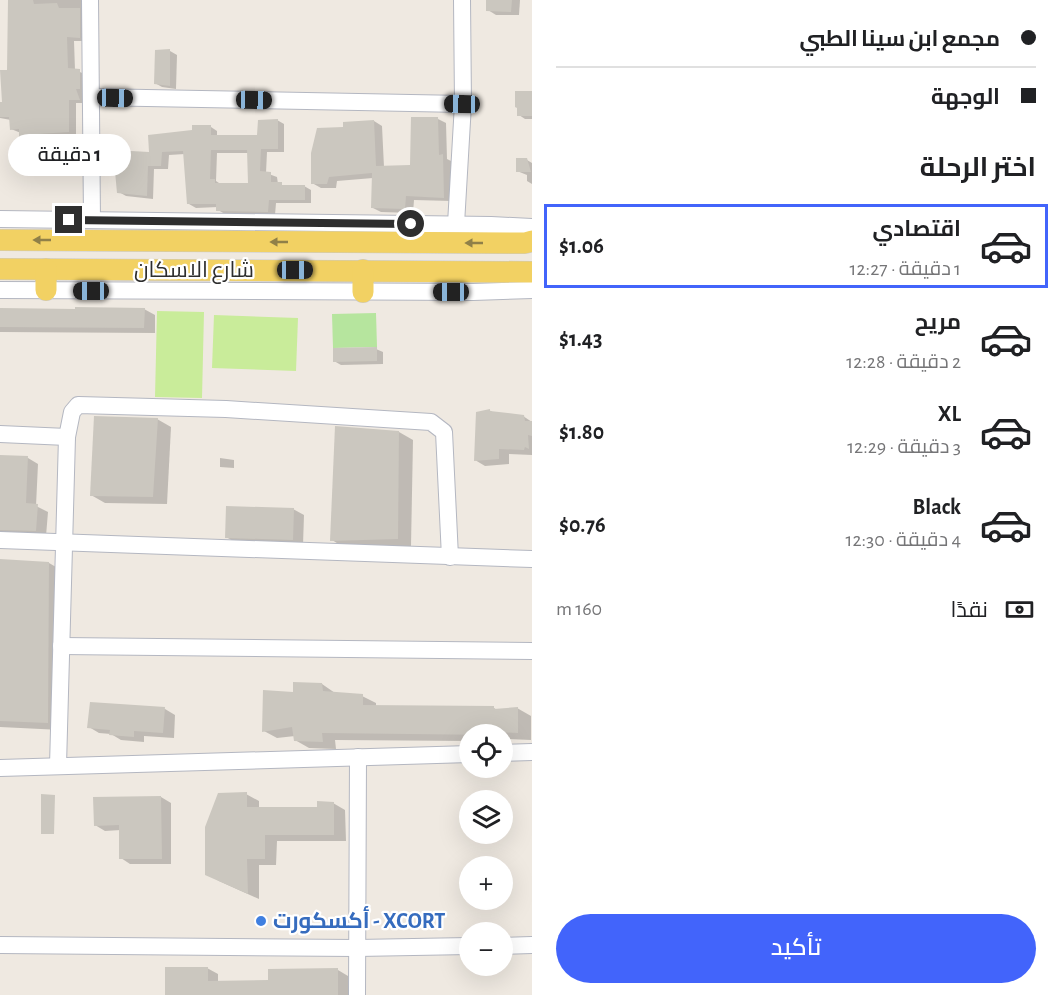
<!DOCTYPE html>
<html lang="ar">
<meta charset="utf-8">
<style>
:root{--surface:#fff;--page:#f6f6f6;--text:#202124;--muted:#757577;--line:#e0e0e0;--accent:#4264fb}
body{margin:0;font-family:"Alegreya Sans",Cairo,sans-serif;background:var(--page);color:var(--text);direction:rtl;height:100vh;display:flex;flex-direction:column;font-size:22px;white-space:nowrap}
*{box-sizing:border-box;margin:0}
p{font-size:20px;color:var(--muted)}
.icon{flex:none;width:33px;height:33px;fill:none;stroke:currentColor;stroke-width:2;stroke-linecap:round;stroke-linejoin:round}
.map{position:relative;flex:1;overflow:hidden;direction:ltr}
.side{display:flex;flex-direction:column;background:var(--surface);width:528px}
.side>*{flex:none}
.hud{display:grid;align-content:center;height:132px;padding:0 24px;background:var(--surface)}
.tools{position:absolute;left:459px;top:724px;display:grid;gap:12px}
.tools a{display:grid;place-items:center;width:54px;height:54px;border-radius:50%;background:var(--surface);box-shadow:0 6px 24px #0002;font-size:30px}
.end{position:absolute;width:27px;height:27px;margin:-14px;border:8px solid #2e2e2e;background:#fff;box-shadow:0 0 0 3px #fff}
.from{border-radius:50%}
.bubble{position:absolute;height:42px;border-radius:21px;background:var(--surface);box-shadow:0 6px 24px #0002;font-size:20px;font-weight:600;line-height:42px;text-align:center;direction:rtl}
.car{position:absolute;width:18px;height:36px;margin:-18px -9px;border-radius:8px;box-shadow:0 0 4px 2px #0007;background:linear-gradient(#222 24%,#8ab4d8 0 40%,#222 0 76%,#8ab4d8 0 86%,#222 0)}
.hud b{display:flex;align-items:center;gap:21px;height:57px;font-size:22px}
.hud b+b{border-top:2px solid var(--line)}
.hud i{width:15px;height:15px;background:var(--text)}
ul{padding:0;list-style:none}
li{display:flex;align-items:center;gap:18px;height:84px;margin:0 12px 9px;padding:0 12px;border:3px solid transparent;border-radius:0px}
li div{flex:1}
li b{display:block;font-size:22px}
li em{font-style:normal;font-weight:600}
li.on{border-color:var(--accent)}
li>.icon{width:54px;height:54px;stroke-width:1.5}
h2{padding:0 24px;font-size:27px;line-height:72px}
.pay{display:flex;align-items:center;gap:15px;height:66px;padding:0 24px;font-size:22px}
.pay p{margin-inline-start:auto}
.primary-button{display:flex;gap:12px;margin-top:auto;padding:12px 24px}
.primary-button a{flex:1;height:69px;border-radius:36px;background:var(--accent);color:#fff;font-size:24px;font-weight:600;line-height:69px;text-align:center}
main{display:flex;flex:1;min-height:0}
.map>svg:first-child{display:block}
.green{fill:#b6e59e}
.pitch{fill:#c9ec9a}
.shadow{fill:#0003;fill-rule:evenodd}
.building{fill:#cbc7bf;fill-rule:evenodd}
.lines{fill:none;stroke-linecap:round;stroke-linejoin:round}
.minor-casing{stroke:#b4b7c1;stroke-width:18}
.major-casing{stroke:#c9c9c9;stroke-width:22}
.minor{stroke:#fff;stroke-width:16}
.major{stroke:#f2d163;stroke-width:21}
.oneway{fill:#908048}
.route{stroke:#2e2e2e;stroke-width:8}
.shop-dot{fill:#3f7fe0;stroke:#fff;stroke-width:2}
.labels{text-anchor:middle;dominant-baseline:central;stroke-width:4.5;stroke-linejoin:round;paint-order:stroke}
.street-label{font-size:22px;fill:#2e2e2e;stroke:#fff}
.shop-label{font-size:22px;font-weight:bold;fill:#366cbe;stroke:#fff;text-anchor:start}
</style>
<main>
<section class="side">
<div class="hud">
<b><i class="from"></i>مجمع ابن سينا الطبي</b>
<b><i></i>الوجهة</b>
</div>
<h2>اختر الرحلة</h2>
<ul>
<li class="on"><svg class="icon" aria-label="car" viewBox="0 0 24 24"><path d="M5 17H2v-5l4-1 3-4h7l3 4 3 1v5h-3M9 17h6M6 11h13"/><circle cx="7" cy="17" r="2"/><circle cx="17" cy="17" r="2"/></svg><div><b>اقتصادي</b><p>1 دقيقة · 12:27</p></div><em>$1.06</em></li>
<li><svg class="icon" aria-label="car" viewBox="0 0 24 24"><path d="M5 17H2v-5l4-1 3-4h7l3 4 3 1v5h-3M9 17h6M6 11h13"/><circle cx="7" cy="17" r="2"/><circle cx="17" cy="17" r="2"/></svg><div><b>مريح</b><p>2 دقيقة · 12:28</p></div><em>$1.43</em></li>
<li><svg class="icon" aria-label="car" viewBox="0 0 24 24"><path d="M5 17H2v-5l4-1 3-4h7l3 4 3 1v5h-3M9 17h6M6 11h13"/><circle cx="7" cy="17" r="2"/><circle cx="17" cy="17" r="2"/></svg><div><b>XL</b><p>3 دقيقة · 12:29</p></div><em>$1.80</em></li>
<li><svg class="icon" aria-label="car" viewBox="0 0 24 24"><path d="M5 17H2v-5l4-1 3-4h7l3 4 3 1v5h-3M9 17h6M6 11h13"/><circle cx="7" cy="17" r="2"/><circle cx="17" cy="17" r="2"/></svg><div><b>Black</b><p>4 دقيقة · 12:30</p></div><em>$0.76</em></li>
</ul>
<div class="pay"><svg class="icon" aria-label="cash" viewBox="0 0 24 24"><path d="M3 7h18v10H3z"/><circle cx="12" cy="12" r="2"/></svg>نقدًا<p>160 m</p></div>
<div class="primary-button"><a>تأكيد</a></div>
</section>
<div class="map">
<svg width="532" height="995" viewBox="0 0 532 995">
<rect width="100%" height="100%" fill="#efe9e1"/>
<!-- green -->
<polygon class="green" points="376,313 377,347 333,348 332,314"/>
<!-- pitch -->
<g class="pitch">
<polygon points="157,311 204,312 202,398 155,397"/>
<polygon points="214,315 298,318 296,371 212,368"/>
</g>
<!-- shadow -->
<g class="shadow">
<polygon points="10,0 87,0 87,41 74,41 75,70 87,75 87,92 82,92 86,103 76,103 76,135 45,137 45,145 28,146 20,142 21,133 11,129 11,120 0,118 0,103 3,104 9,71"/>
<polygon points="489,0 520,0 519,15 496,15 488,10"/>
<polygon points="170,51 177,55 176,89 162,87 155,83 157,52"/>
<polygon points="532,92 532,119 525,119 519,115"/>
<polygon points="438,119 446,123 447,159 451,161 452,201 414,200 413,213 381,212 373,208 373,178 337,181 336,188 321,188 312,183 345,128 374,121 382,126 384,167 411,167"/>
<path d="M277,120L284,124V152H267L266,173L277,177L278,184L286,187L304,186L311,190V203H276L275,215L225,214L218,210V207L196,208L189,204L185,154L169,155L168,169H154L153,199L126,196L119,192L150,154L193,132L211,127L217,131V137L259,136ZM217,153H248L249,184L222,185L216,181Z"/>
<polygon points="527,160 532,163 532,184 527,181 527,175 517,171"/>
<polygon points="0,309 144,309 155,315 155,333 0,332"/>
<polygon points="376,349 383,352 383,364 341,365 334,361"/>
<polygon points="489,410 494,413 523,416 532,422 532,455 509,454 509,464 485,466 475,460"/>
<polygon points="157,419 171,427 167,504 105,503 91,495"/>
<polygon points="399,432 413,440 411,546 345,548 332,540"/>
<polygon points="0,456 28,458 38,464 36,506 48,512 46,536 0,534"/>
<polygon points="220,458 234,460 234,468 220,467"/>
<polygon points="293,509 304,515 303,545 237,543 226,537"/>
<polygon points="0,561 49,563 63,571 61,730 0,727"/>
<polygon points="322,684 335,693 362,696 376,703 376,706 494,708 497,710 517,708 531,716 531,740 508,739 508,742 502,742 502,735 470,735 470,741 335,740 336,749 309,748 295,740 295,736 277,738 264,731 294,694"/>
<polygon points="91,703 165,709 175,715 174,738 144,736 144,742 121,740 111,734 99,733 89,727"/>
<polygon points="246,794 259,801 259,808 319,808 333,803 345,810 346,841 277,841 276,865 259,865 259,899 219,881 207,874"/>
<polygon points="161,797 171,803 171,864 130,864 121,858 121,830 105,831 95,825 94,798"/>
<polygon points="207,968 218,974 218,982 270,982 338,970 348,976 348,995 166,995"/>
</g>
<!-- building -->
<g class="building">
<polygon points="8,0 33,0 34,4 57,3 59,8 80,8 80,38 67,37 68,68 80,69 80,89 76,89 80,100 69,100 69,132 38,134 38,142 19,142 19,129 10,130 9,117 0,117 0,102 2,102 0,70 7,70"/>
<polygon points="486,0 512,0 511,12 486,11"/>
<polygon points="170,49 170,86 154,84 155,50"/>
<polygon points="515,91 532,91 532,116 517,116 517,108 515,107"/>
<polygon points="411,117 438,117 439,155 443,154 444,198 406,196 405,209 371,208 372,173 329,177 327,184 311,184 311,153 317,128 343,127 343,122 374,120 376,166 410,165"/>
<path d="M278,119V149H261L260,171L271,172V182H282V185H305V200H269L268,212L216,211V204H187L183,151L162,152L161,166H148L147,196L117,193L113,150L149,152L148,135L192,130V125H211V135H257L258,120ZM211,150H247L248,183H215V179H210Z"/>
<polygon points="516,158 527,158 531,172 516,172"/>
<polygon points="75,307 145,308 144,328 0,327 0,308 75,309"/>
<polygon points="377,347 377,361 333,362 333,348"/>
<polygon points="490,409 490,411 524,415 525,421 532,421 532,436 528,435 529,449 525,447 524,450 499,449 499,459 474,461 476,412"/>
<polygon points="94,416 158,418 153,497 90,496"/>
<polygon points="335,426 399,431 398,539 330,541"/>
<polygon points="0,455 28,456 26,503 38,504 36,531 0,530"/>
<polygon points="226,506 294,508 293,540 225,538"/>
<polygon points="0,559 49,562 48,723 0,721"/>
<polygon points="293,682 322,683 323,691 363,694 363,705 494,706 494,709 518,707 518,733 495,732 495,735 322,733 323,742 294,741 292,727 262,732 263,690 293,692"/>
<polygon points="90,702 165,707 163,733 134,731 134,737 109,735 110,730 87,728"/>
<polygon points="247,792 247,807 317,807 317,801 334,802 334,835 265,835 265,859 247,859 248,894 205,875 205,827 218,793"/>
<polygon points="41,794 55,795 54,834 41,834"/>
<polygon points="161,796 162,859 119,859 119,825 94,826 93,797"/>
<polygon points="165,967 208,967 208,981 268,980 268,969 338,968 338,995 165,995"/>
</g>
<g class="lines">
<defs>
<g id="minor">
<polyline points="90,0 92,220"/>
<polyline points="92,97 463,104"/>
<polyline points="0,219 491,225 532,227"/>
<polyline points="456,224 463,104 462,0"/>
<polyline points="0,290 473,292 532,290"/>
<polyline points="0,434 67,437"/>
<polyline points="0,540 532,559"/>
<polyline points="61,646 532,651"/>
<polyline points="502,753 532,752"/>
<polyline points="58,766 67,437 72,412 78,405 226,409 431,422 444,432 450,557"/>
<polyline points="0,768 470,754"/>
<polyline points="0,945 357,948 470,946"/>
<polyline points="502,946 532,945"/>
<polyline points="357,995 358,757"/>
</g>
<g id="major">
<polyline points="0,240 525,243 532,241"/>
<polyline points="0,269 532,272"/>
<polyline points="46,290 46,269"/>
<polyline points="363,292 363,270"/>
</g>
</defs>
<!-- minor casing -->
<use href="#minor" class="minor-casing"/>
<!-- major casing -->
<use href="#major" class="major-casing"/>
<!-- minor -->
<use href="#minor" class="minor"/>
<!-- major -->
<use href="#major" class="major"/>
</g>
<!-- one-way arrows -->
<defs><path id="oneway-solid" d="M-6-.8H1V-3.2L6.5 0L1 3.2V.8H-6Z" transform="scale(1.5)"/></defs>
<g class="oneway">
<use href="#oneway-solid" transform="translate(42 240) rotate(-180)"/>
<use href="#oneway-solid" transform="translate(279 242) rotate(-180)"/>
<use href="#oneway-solid" transform="translate(474 243) rotate(-180)"/>
</g>
<g class="lines">
<!-- route -->
<polyline class="route" points="69,220 411,224"/>
</g>
<!-- markers -->
<circle class="shop-dot" cx="261" cy="921" r="6"/>
<g class="labels">
<!-- street labels -->
<g class="street-label">
<text x="194" y="270">شارع الاسكان</text>
</g>
<!-- shop labels -->
<g class="shop-label">
<text x="273" y="921">أكسكورت - XCORT</text>
</g>
</g>
</svg>
<div class="tools">
<a><svg class="icon" aria-label="locate" viewBox="0 0 24 24"><circle cx="12" cy="12" r="6"/><path d="M12 2v4M12 18v4M2 12h4M18 12h4"/></svg></a>
<a><svg class="icon" aria-label="layers" viewBox="0 0 24 24"><path d="M12 4l9 5-9 5-9-5zM3 14l9 5 9-5"/></svg></a>
<a>+</a>
<a>−</a>
</div>
<i class="end from" style="left:411px;top:224px"></i>
<i class="end" style="left:69px;top:220px"></i>
<div class="bubble" style="left:8px;top:134px;width:123px">1 دقيقة</div>
<i class="car" style="left:115px;top:98px;rotate:91deg"></i>
<i class="car" style="left:254px;top:100px;rotate:91deg"></i>
<i class="car" style="left:462px;top:104px;rotate:271deg"></i>
<i class="car" style="left:295px;top:270px;rotate:90deg"></i>
<i class="car" style="left:91px;top:291px;rotate:270deg"></i>
<i class="car" style="left:451px;top:292px;rotate:270deg"></i>
</div>
</main>
